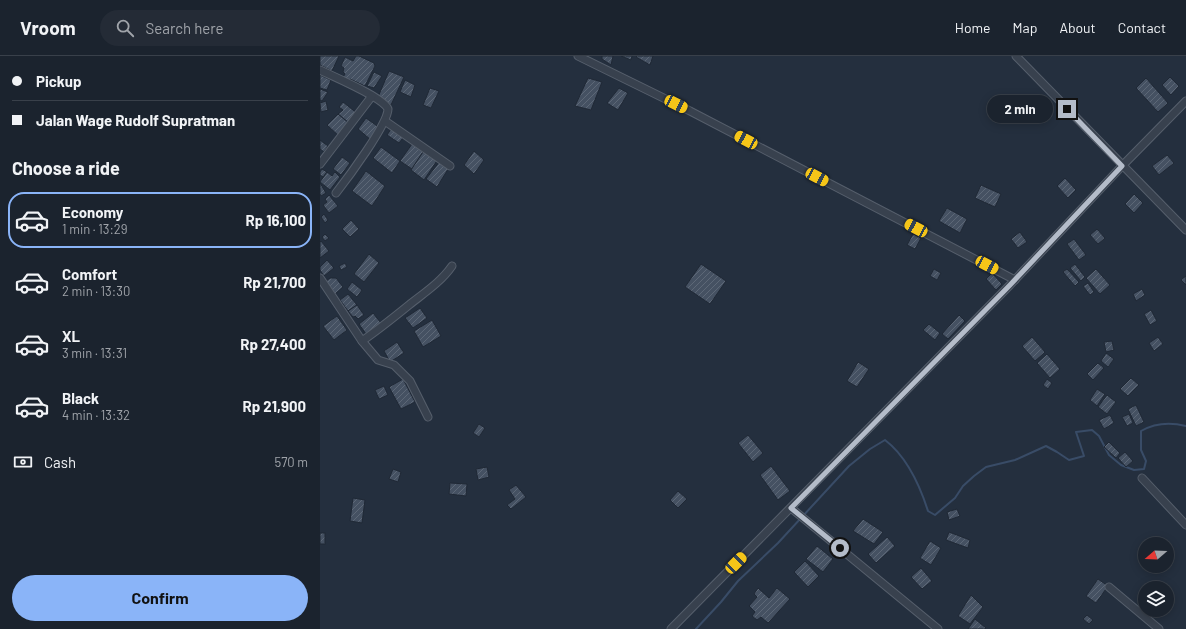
<!DOCTYPE html>
<meta charset="utf-8">
<style>
:root{--surface:#1b232e;--page:#242b36;--text:#f1f3f6;--muted:#a0a4aa;--line:#39404a;--accent:#8ab4f8}
body{margin:0;font-family:Barlow,sans-serif;background:var(--page);color:var(--text);height:100vh;display:flex;flex-direction:column;font-size:15px;white-space:nowrap}
*{box-sizing:border-box;margin:0}
p{font-size:13px;color:var(--muted)}
.icon{flex:none;width:22px;height:22px;fill:none;stroke:currentColor;stroke-width:2;stroke-linecap:round;stroke-linejoin:round}
.map{position:relative;flex:1;overflow:hidden}
.sheet{display:flex;flex-direction:column;background:var(--surface);width:320px}
.sheet>*{flex:none}
.guide{display:grid;align-content:center;height:88px;padding:0 12px;background:var(--surface)}
.needle{width:26px;rotate:251deg}
.fabs{position:absolute;left:818px;top:481px;display:grid;gap:8px}
.fabs a{display:grid;place-items:center;width:36px;height:36px;border-radius:50%;background:var(--surface);box-shadow:0 2px 10px #0003,0 0 0 1px var(--line);font-size:20px}
.end{position:absolute;width:18px;height:18px;margin:-9px;border:5px solid #b4bcc9;background:#111;box-shadow:0 0 0 2px #111}
.from{border-radius:50%}
.bubble{position:absolute;height:28px;border-radius:14px;background:var(--surface);box-shadow:0 2px 10px #0003,0 0 0 1px var(--line);font-size:13px;font-weight:700;line-height:28px;text-align:center}
.car{position:absolute;width:12px;height:24px;margin:-12px -6px;border-radius:5px;box-shadow:0 0 3px 1px #0007;background:linear-gradient(#f5c518 24%,#345 0 40%,#f5c518 0 76%,#345 0 86%,#f5c518 0)}
.guide b{display:flex;align-items:center;gap:14px;height:38px;font-size:15px}
.guide b+b{border-top:1px solid var(--line)}
.guide i{width:10px;height:10px;background:var(--text)}
ul{padding:0;list-style:none}
li{display:flex;align-items:center;gap:12px;height:56px;margin:0 8px 6px;padding:0 4px;border:2px solid transparent;border-radius:16px}
li div{flex:1}
li b{display:block;font-size:15px}
li em{font-style:normal;font-weight:700}
li.active{border-color:var(--accent)}
li>.icon{width:36px;height:36px;stroke-width:1.5}
h2{padding:0 12px;font-size:18px;line-height:48px}
.pay{display:flex;align-items:center;gap:10px;height:44px;padding:0 12px;font-size:15px}
.pay p{margin-inline-start:auto}
.primary-button{display:flex;gap:8px;margin-top:auto;padding:8px 12px}
.primary-button a{flex:1;height:46px;border-radius:24px;background:var(--accent);color:#111;font-size:16px;font-weight:700;line-height:46px;text-align:center}
header{display:flex;align-items:center;gap:24px;box-sizing:border-box;height:56px;padding:0 20px;background:var(--surface);border-bottom:1px solid var(--line)}
header strong{font-size:19px}
nav{display:flex;gap:22px;margin-inline-start:auto;font-size:14px}
.search{width:280px;height:36px;background:var(--page);display:flex;align-items:center;gap:10px;box-sizing:border-box;padding:0 14px;border-radius:22px;color:var(--muted);font-size:15px}
main{display:flex;flex:1;min-height:0}
.map>svg:first-child{display:block}
.lines{fill:none;stroke-linecap:round;stroke-linejoin:round}
.stream{stroke:#394c67;stroke-width:2}
.building{fill:url(#building-hatch);stroke:#1f2835}
.minor-casing{stroke:#565f6c;stroke-width:9}
.minor{stroke:#38414e;stroke-width:7}
.route{stroke:#b4bcc9;stroke-width:5}
</style>
<header>
<strong>Vroom</strong>
<div class="search"><svg class="icon" aria-label="search" viewBox="0 0 24 24"><circle cx="10" cy="10" r="6"/><path d="M15 15l6 6"/></svg>Search here</div>
<nav><a>Home</a><a>Map</a><a>About</a><a>Contact</a></nav>
</header>
<main>
<section class="sheet">
<div class="guide">
<b><i class="from"></i>Pickup</b>
<b><i></i>Jalan Wage Rudolf Supratman</b>
</div>
<h2>Choose a ride</h2>
<ul>
<li class="active"><svg class="icon" aria-label="car" viewBox="0 0 24 24"><path d="M5 17H2v-5l4-1 3-4h7l3 4 3 1v5h-3M9 17h6M6 11h13"/><circle cx="7" cy="17" r="2"/><circle cx="17" cy="17" r="2"/></svg><div><b>Economy</b><p>1 min · 13:29</p></div><em>Rp 16,100</em></li>
<li><svg class="icon" aria-label="car" viewBox="0 0 24 24"><path d="M5 17H2v-5l4-1 3-4h7l3 4 3 1v5h-3M9 17h6M6 11h13"/><circle cx="7" cy="17" r="2"/><circle cx="17" cy="17" r="2"/></svg><div><b>Comfort</b><p>2 min · 13:30</p></div><em>Rp 21,700</em></li>
<li><svg class="icon" aria-label="car" viewBox="0 0 24 24"><path d="M5 17H2v-5l4-1 3-4h7l3 4 3 1v5h-3M9 17h6M6 11h13"/><circle cx="7" cy="17" r="2"/><circle cx="17" cy="17" r="2"/></svg><div><b>XL</b><p>3 min · 13:31</p></div><em>Rp 27,400</em></li>
<li><svg class="icon" aria-label="car" viewBox="0 0 24 24"><path d="M5 17H2v-5l4-1 3-4h7l3 4 3 1v5h-3M9 17h6M6 11h13"/><circle cx="7" cy="17" r="2"/><circle cx="17" cy="17" r="2"/></svg><div><b>Black</b><p>4 min · 13:32</p></div><em>Rp 21,900</em></li>
</ul>
<div class="pay"><svg class="icon" aria-label="cash" viewBox="0 0 24 24"><path d="M3 7h18v10H3z"/><circle cx="12" cy="12" r="2"/></svg>Cash<p>570 m</p></div>
<div class="primary-button"><a>Confirm</a></div>
</section>
<div class="map">
<svg width="866" height="573" viewBox="0 0 866 573">
<defs>
<pattern id="building-hatch" width="6" height="6" patternUnits="userSpaceOnUse"><rect width="6" height="6" fill="#455162"/><path d="M-1 1l2-2M0 6l6-6M5 7l2-2" fill="none" stroke="#5d6877"/></pattern>
</defs>
<rect width="100%" height="100%" fill="#242f3e"/>
<g class="lines">
<!-- stream -->
<path class="stream" d="M376,573L401,546L418,525L458,487L529,410L550,393L565,384C586,400 600,430 608,455L615,459L635,442L643,430L654,420L666,411L695,404L726,390L737,396L749,404L764,400L756,376L772,374L779,380L789,399L801,409L814,414L824,413L826,405L821,394V375C835,367 850,366 866,370"/>
</g>
<!-- building -->
<g class="building">
<polygon points="0,0 19,0 12,15 0,9"/>
<polygon points="36,0 39,0 54,7 55,10 45,30 30,23 28,26 22,23 25,18 23,16 24,12 21,10 25,1 33,5"/>
<polygon points="282,0 293,0 291,9 282,3"/>
<polygon points="301,0 312,0 311,4"/>
<polygon points="317,0 333,0 330,9 316,1"/>
<polygon points="69,15 84,21 71,49 58,41"/>
<polygon points="54,16 62,20 54,32 47,30"/>
<polygon points="0,19 11,24 7,34 0,32"/>
<polygon points="850,21 859,30 851,39 842,29"/>
<polygon points="268,22 282,26 271,54 255,50"/>
<polygon points="826,22 848,47 838,56 816,32"/>
<polygon points="85,24 95,29 91,41 80,36"/>
<polygon points="110,32 119,35 111,52 103,49"/>
<polygon points="299,32 308,37 298,54 287,47"/>
<polygon points="0,33 8,36 2,45 0,44"/>
<polygon points="6,45 8,54 1,56 0,47"/>
<polygon points="23,46 38,58 29,67 18,58 23,54 19,51"/>
<polygon points="18,58 30,68 20,81 7,69"/>
<polygon points="46,62 60,72 51,84 38,73"/>
<polygon points="73,70 86,78 79,87 67,79"/>
<polygon points="0,84 8,90 4,96 0,93"/>
<polygon points="92,88 103,96 92,113 80,105"/>
<polygon points="61,91 80,105 72,117 53,102"/>
<polygon points="105,93 118,103 104,124 91,114"/>
<polygon points="154,95 164,104 154,118 144,109"/>
<polygon points="847,99 854,107 839,119 832,110"/>
<polygon points="22,101 30,107 21,119 13,113"/>
<polygon points="120,105 130,110 117,131 106,123"/>
<polygon points="2,113 7,116 3,121 0,119 0,116"/>
<polygon points="46,115 65,130 52,150 32,135"/>
<polygon points="7,116 12,120 15,116 20,121 10,134 0,126"/>
<polygon points="745,122 756,134 748,142 737,130"/>
<polygon points="0,127 6,137 1,140 0,138"/>
<polygon points="661,129 681,138 675,151 655,142"/>
<polygon points="814,138 823,147 814,157 805,148"/>
<polygon points="9,139 18,150 9,157 3,149 7,146 5,143"/>
<polygon points="627,152 647,163 640,177 619,165"/>
<polygon points="4,158 8,164 5,167 1,161"/>
<polygon points="31,164 39,173 30,181 22,173"/>
<polygon points="777,173 785,182 778,188 770,179"/>
<polygon points="700,176 707,186 698,192 691,183"/>
<polygon points="5,178 9,182 5,185 2,181"/>
<polygon points="593,178 601,182 595,193 587,189"/>
<polygon points="754,183 766,199 759,204 747,188"/>
<polygon points="1,185 9,195 0,202 0,186"/>
<polygon points="49,198 59,207 44,226 34,218"/>
<polygon points="7,204 14,212 4,220 0,214 0,211"/>
<polygon points="25,207 27,211 21,214 19,210"/>
<polygon points="381,208 406,225 390,248 365,231"/>
<polygon points="755,208 765,221 761,225 750,212"/>
<polygon points="614,213 621,217 617,224 610,220"/>
<polygon points="747,213 759,226 755,230 743,216"/>
<polygon points="776,213 790,229 780,238 766,222"/>
<polygon points="672,217 682,228 676,234 666,223"/>
<polygon points="866,220 866,229 861,224"/>
<polygon points="10,222 16,222 23,231 15,238 5,226"/>
<polygon points="32,226 42,234 37,241 27,233"/>
<polygon points="768,227 774,236 770,239 763,230"/>
<polygon points="822,233 825,239 816,245 813,238"/>
<polygon points="28,238 37,249 28,255 20,244"/>
<polygon points="37,249 44,259 38,263 35,260 33,261 28,255"/>
<polygon points="100,252 107,262 93,272 85,262"/>
<polygon points="831,254 837,265 830,269 824,258"/>
<polygon points="53,257 61,267 46,278 39,268"/>
<polygon points="639,259 645,265 628,283 622,278"/>
<polygon points="17,260 27,274 14,284 3,270"/>
<polygon points="112,264 121,280 103,291 94,275"/>
<polygon points="609,268 620,277 615,284 603,274"/>
<polygon points="712,281 725,296 715,305 702,290"/>
<polygon points="838,281 843,288 834,295 829,287"/>
<polygon points="792,285 794,294 786,296 784,286"/>
<polygon points="77,286 84,297 70,306 64,295"/>
<polygon points="786,297 794,303 788,311 781,305"/>
<polygon points="727,298 740,313 730,322 717,307"/>
<polygon points="538,306 549,313 537,331 527,325"/>
<polygon points="778,307 784,312 773,324 767,318"/>
<polygon points="811,322 819,329 808,340 800,333"/>
<polygon points="83,323 95,346 81,353 69,331"/>
<polygon points="727,323 732,327 728,333 723,329"/>
<polygon points="64,330 68,339 59,343 55,334"/>
<polygon points="777,333 785,338 777,350 770,344"/>
<polygon points="787,339 796,346 787,358 778,351"/>
<polygon points="816,349 824,366 816,370 808,353"/>
<polygon points="809,358 813,367 807,370 802,361"/>
<polygon points="790,359 794,367 784,373 779,364"/>
<polygon points="159,368 165,372 159,381 153,377"/>
<polygon points="428,379 443,397 433,406 418,387"/>
<polygon points="789,386 800,397 796,402 784,391"/>
<polygon points="805,396 813,405 806,411 798,402"/>
<polygon points="451,410 470,435 458,444 440,419"/>
<polygon points="167,411 169,421 158,424 156,413"/>
<polygon points="73,413 81,416 78,426 69,423"/>
<polygon points="130,427 147,428 146,440 129,438"/>
<polygon points="196,429 206,441 191,453 187,449 195,443 189,434"/>
<polygon points="358,435 367,443 358,452 350,444"/>
<polygon points="33,442 45,444 42,467 30,465"/>
<polygon points="637,453 640,460 629,464 627,456"/>
<polygon points="543,463 563,476 554,488 533,475"/>
<polygon points="629,476 650,484 648,492 626,484"/>
<rect x="0" y="477" width="5" height="11"/>
<polygon points="567,481 575,490 556,507 548,498"/>
<polygon points="610,485 621,492 611,509 600,502"/>
<polygon points="497,490 513,503 503,516 486,503"/>
<polygon points="485,505 499,520 488,531 474,516"/>
<polygon points="601,512 612,525 602,533 591,521"/>
<polygon points="778,523 788,530 776,547 766,540"/>
<polygon points="438,532 449,542 457,532 470,543 448,567 441,561 437,564 432,560 435,556 429,550 437,541 434,538"/>
<polygon points="651,539 663,551 650,568 638,560"/>
<polygon points="767,559 773,564 769,568 763,563"/>
<polygon points="655,563 666,572 665,573 648,573"/>
</g>
<g class="lines">
<defs>
<g id="minor">
<polyline points="258,0 370,55 695,224"/>
<polyline points="696,0 866,174"/>
<path d="M0,14C14,21 63,41 68,53C68,68 27,123 16,137"/>
<polyline points="65,65 130,110"/>
<polyline points="0,108 52,40"/>
<polyline points="0,222 42,285 58,304 74,309 90,325 108,361"/>
<path d="M42,285C58,274 73,262 89,249C104,237 121,226 132,210"/>
<polyline points="822,422 866,469"/>
<polyline points="471,452 618,573"/>
<polyline points="789,531 839,573"/>
<polyline points="351,573 690,229 802,110 866,45"/>
</g>
</defs>
<!-- minor casing -->
<use href="#minor" class="minor-casing"/>
<!-- minor -->
<use href="#minor" class="minor"/>
</g>
<g class="lines">
<!-- route -->
<polyline class="route" points="520,492 471,452 690,229 802,110 747,53"/>
</g>
</svg>
<div class="fabs">
<a><svg class="needle" viewBox="-14 -14 28 28"><path d="M0-13l5 13h-10z" fill="#e53935"/><path d="M0 13l5-13h-10z" fill="#a0a4aa"/></svg></a>
<a><svg class="icon" aria-label="layers" viewBox="0 0 24 24"><path d="M12 4l9 5-9 5-9-5zM3 14l9 5 9-5"/></svg></a>
</div>
<i class="end from" style="left:520px;top:492px"></i>
<i class="end" style="left:747px;top:53px"></i>
<div class="bubble" style="left:667px;top:39px;width:66px">2 min</div>
<i class="car" style="left:356px;top:48px;rotate:116deg"></i>
<i class="car" style="left:426px;top:84px;rotate:298deg"></i>
<i class="car" style="left:497px;top:121px;rotate:118deg"></i>
<i class="car" style="left:596px;top:172px;rotate:298deg"></i>
<i class="car" style="left:667px;top:209px;rotate:118deg"></i>
<i class="car" style="left:416px;top:507px;rotate:45deg"></i>
</div>
</main>
